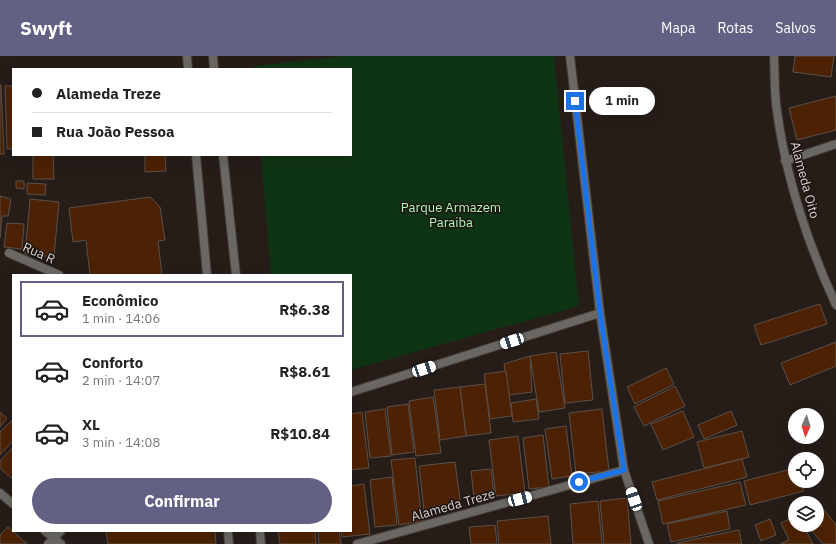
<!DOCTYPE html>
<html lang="pt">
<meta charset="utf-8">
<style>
:root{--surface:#fff;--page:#f6f6f6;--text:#222;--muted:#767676;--line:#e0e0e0;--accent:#626183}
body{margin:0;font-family:"IBM Plex Sans",sans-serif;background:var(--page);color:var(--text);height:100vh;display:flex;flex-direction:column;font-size:15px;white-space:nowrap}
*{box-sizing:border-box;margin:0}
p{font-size:13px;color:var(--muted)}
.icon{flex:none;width:22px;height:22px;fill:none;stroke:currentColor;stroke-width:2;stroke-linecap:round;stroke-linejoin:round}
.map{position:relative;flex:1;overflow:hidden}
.panel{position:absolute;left:12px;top:218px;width:340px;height:258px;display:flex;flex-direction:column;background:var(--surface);border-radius:0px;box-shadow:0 4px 16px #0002}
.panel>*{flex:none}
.hud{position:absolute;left:12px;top:12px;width:340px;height:88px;border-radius:0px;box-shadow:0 4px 16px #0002;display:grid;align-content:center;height:88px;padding:0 20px;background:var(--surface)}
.needle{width:26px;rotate:183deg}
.fabs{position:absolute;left:788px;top:352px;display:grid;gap:8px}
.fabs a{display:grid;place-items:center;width:36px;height:36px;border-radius:50%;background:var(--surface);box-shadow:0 4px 16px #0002;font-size:20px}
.end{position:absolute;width:18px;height:18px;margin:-9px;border:5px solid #1a73e8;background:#fff;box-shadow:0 0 0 2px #fff}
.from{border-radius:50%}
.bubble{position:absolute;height:28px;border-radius:14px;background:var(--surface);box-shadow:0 4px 16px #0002;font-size:13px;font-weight:700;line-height:28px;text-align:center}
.car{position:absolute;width:12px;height:24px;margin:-12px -6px;border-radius:5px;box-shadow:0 0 3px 1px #0007;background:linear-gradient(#fff 24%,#345 0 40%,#fff 0 76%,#345 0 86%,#fff 0)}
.hud b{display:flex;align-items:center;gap:14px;height:38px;font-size:15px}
.hud b+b{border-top:1px solid var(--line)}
.hud i{width:10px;height:10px;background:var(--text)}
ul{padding:7px 0 0;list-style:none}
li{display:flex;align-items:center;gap:12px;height:56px;margin:0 8px 6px;padding:0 12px;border:2px solid transparent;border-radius:0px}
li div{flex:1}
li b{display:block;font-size:15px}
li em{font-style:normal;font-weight:700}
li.on{border-color:var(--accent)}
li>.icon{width:36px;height:36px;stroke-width:1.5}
.cta{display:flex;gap:8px;margin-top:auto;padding:8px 20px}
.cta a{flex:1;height:46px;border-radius:24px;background:var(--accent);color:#fff;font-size:16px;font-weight:700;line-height:46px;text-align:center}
header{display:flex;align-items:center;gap:24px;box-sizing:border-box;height:56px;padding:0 20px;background:var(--accent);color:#fff}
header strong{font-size:19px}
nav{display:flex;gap:22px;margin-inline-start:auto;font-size:14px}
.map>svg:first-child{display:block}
.green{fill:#0f3414}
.building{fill:#4d2204;stroke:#5a504a}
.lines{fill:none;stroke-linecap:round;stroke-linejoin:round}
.minor-casing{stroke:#433a36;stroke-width:10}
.tertiary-casing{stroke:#433a36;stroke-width:10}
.minor{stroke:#6b6864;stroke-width:8}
.tertiary{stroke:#6b6864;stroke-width:8}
.route{stroke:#1a73e8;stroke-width:5}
.labels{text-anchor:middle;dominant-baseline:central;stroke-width:3;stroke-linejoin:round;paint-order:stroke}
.street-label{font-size:13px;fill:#dad3d1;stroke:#1c1410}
.park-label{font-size:13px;fill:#acfab1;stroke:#1c1410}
</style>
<header>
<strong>Swyft</strong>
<nav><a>Mapa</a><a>Rotas</a><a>Salvos</a></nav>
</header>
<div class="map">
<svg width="836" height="488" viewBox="0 0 836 488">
<rect width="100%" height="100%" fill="#261d19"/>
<!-- green -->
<polygon class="green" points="344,0 554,0 579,250 351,314 351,219 271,219 261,99 351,99 351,13 255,13 254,10"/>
<!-- building -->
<g class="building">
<polygon points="795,0 834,0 831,21 793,16"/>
<polygon points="0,29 1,29 4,98 0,98"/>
<polygon points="5,30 13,30 13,93 7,93"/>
<polygon points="836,40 836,74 797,84 789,52"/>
<polygon points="33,99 53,99 54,123 33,123"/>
<polygon points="145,99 165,99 166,115 145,116"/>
<polygon points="16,125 24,125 24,133 16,132"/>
<polygon points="27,127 46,128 45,139 27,138"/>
<polygon points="0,140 11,143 8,160 2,160 0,182"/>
<polygon points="150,141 160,151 165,184 158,185 162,219 90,219 86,184 73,186 69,152"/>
<polygon points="30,143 59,146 54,201 25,198"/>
<polygon points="7,167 24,168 22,193 4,191"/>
<polygon points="820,248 827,268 761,289 754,269"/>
<polygon points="836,286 836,310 790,329 781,307"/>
<polygon points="588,295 593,344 565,347 560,298"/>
<polygon points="556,296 565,352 539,356 530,300"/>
<polygon points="530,300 532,336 509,339 504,308"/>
<polygon points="666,312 674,328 635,348 627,331"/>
<polygon points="506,315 512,360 490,363 484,318"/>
<polygon points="485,328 491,377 466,380 460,331"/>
<polygon points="675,330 685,350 644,370 634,351"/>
<polygon points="460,331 466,380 440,384 434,334"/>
<polygon points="433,341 441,397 416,400 409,345"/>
<polygon points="536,343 539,363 513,366 511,347"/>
<polygon points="408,348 414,396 392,399 387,351"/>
<polygon points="385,353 391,400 370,402 365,356"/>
<polygon points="602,353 609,415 576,418 569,357"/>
<polygon points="683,355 694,381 663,394 651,368"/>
<polygon points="731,355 737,369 704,383 698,369"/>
<polygon points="0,356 7,362 0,371"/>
<polygon points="362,356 369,412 351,414 351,358"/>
<polygon points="12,364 13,385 0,399 0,376"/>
<polygon points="566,370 572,420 552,423 545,373"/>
<polygon points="742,375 749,401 704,412 697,386"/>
<polygon points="543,379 549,431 529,433 523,382"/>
<polygon points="518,380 525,437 496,440 489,384"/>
<polygon points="13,391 13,420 11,422 0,412 0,405"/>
<polygon points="415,402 422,465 399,469 391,404"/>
<polygon points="742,403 747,421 657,444 652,426"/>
<polygon points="455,406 461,451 424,455 419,410"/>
<polygon points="795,412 795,425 801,425 804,435 750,449 744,425"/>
<polygon points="491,413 494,438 474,441 471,415"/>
<polygon points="392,421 397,469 375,471 370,424"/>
<polygon points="740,426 746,449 663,468 658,445"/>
<polygon points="364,428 370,478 342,481 341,475 351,475 351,430"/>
<polygon points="627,442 631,488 604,488 600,445"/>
<polygon points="598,445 602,488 573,488 570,448"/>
<polygon points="823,453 836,469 836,488 823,488 807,469 817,469 817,458"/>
<polygon points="727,455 730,473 671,486 667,468"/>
<polygon points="548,460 551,488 499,488 497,465"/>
<polygon points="795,460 795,469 803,469 813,488 780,488 789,484 781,467"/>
<polygon points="770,463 776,479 761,485 755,469"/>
<polygon points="495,469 497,488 471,488 469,471"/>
<polygon points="8,471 27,488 0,488 0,479"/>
<polygon points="739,474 742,488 677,488 677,487"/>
<polygon points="106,475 215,475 216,488 108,488"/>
<polygon points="278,475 315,475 316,488 280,488"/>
<polygon points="318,475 339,475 341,488 319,488"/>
</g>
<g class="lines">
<defs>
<g id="minor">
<polyline points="570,0 600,257 624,414 649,488"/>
<path d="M774,0C775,18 774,37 777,55C786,122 808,188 836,249"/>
<polyline points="785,105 836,88"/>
<polyline points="9,197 59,219"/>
<polyline points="351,336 600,257"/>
<polyline points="0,437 13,448"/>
<polyline points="45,475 61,488"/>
<polyline points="48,488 61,475"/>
<polyline points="357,488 624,414"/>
</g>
<g id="tertiary">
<polyline points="187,0 188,13"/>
<polyline points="213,0 214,13"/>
<polyline points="196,99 207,219"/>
<polyline points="223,99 236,219"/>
<polyline points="228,475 229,488"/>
<polyline points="260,475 261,488"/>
</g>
</defs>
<!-- minor casing -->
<use href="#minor" class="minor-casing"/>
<!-- tertiary casing -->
<use href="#tertiary" class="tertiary-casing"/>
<!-- minor -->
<use href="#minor" class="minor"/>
<!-- tertiary -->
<use href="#tertiary" class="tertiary"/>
</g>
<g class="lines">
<!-- route -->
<polyline class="route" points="575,45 600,257 624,414 579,426"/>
</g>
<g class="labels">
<!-- street labels -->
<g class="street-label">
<text transform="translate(805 124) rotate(75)">Alameda Oito</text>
<text transform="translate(39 197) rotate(24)">Rua R</text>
<text transform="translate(453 449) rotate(-16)">Alameda Treze</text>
</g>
<!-- park labels -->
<g class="park-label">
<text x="451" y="151">Parque Armazem<tspan x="451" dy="15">Paraiba</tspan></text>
</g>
</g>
</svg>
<div class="fabs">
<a><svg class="needle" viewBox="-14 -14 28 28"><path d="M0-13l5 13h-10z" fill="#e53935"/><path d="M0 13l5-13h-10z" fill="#767676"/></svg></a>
<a><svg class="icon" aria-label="locate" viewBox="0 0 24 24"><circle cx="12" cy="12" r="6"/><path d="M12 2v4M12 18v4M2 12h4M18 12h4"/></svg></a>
<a><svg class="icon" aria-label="layers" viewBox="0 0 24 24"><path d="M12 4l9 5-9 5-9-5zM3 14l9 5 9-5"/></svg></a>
</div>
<i class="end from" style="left:579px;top:426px"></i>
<i class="end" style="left:575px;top:45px"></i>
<div class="bubble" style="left:589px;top:31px;width:66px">1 min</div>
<i class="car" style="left:512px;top:285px;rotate:252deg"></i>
<i class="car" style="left:424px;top:313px;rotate:72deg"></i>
<i class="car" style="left:520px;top:443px;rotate:75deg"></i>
<i class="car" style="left:634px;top:443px;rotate:341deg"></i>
<div class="hud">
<b><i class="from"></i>Alameda Treze</b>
<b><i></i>Rua João Pessoa</b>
</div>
<section class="panel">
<ul>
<li class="on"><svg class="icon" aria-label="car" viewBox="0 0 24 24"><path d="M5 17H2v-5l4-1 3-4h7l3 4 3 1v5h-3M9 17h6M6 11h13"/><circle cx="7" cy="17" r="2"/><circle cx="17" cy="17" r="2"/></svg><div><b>Econômico</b><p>1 min · 14:06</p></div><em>R$6.38</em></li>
<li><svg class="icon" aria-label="car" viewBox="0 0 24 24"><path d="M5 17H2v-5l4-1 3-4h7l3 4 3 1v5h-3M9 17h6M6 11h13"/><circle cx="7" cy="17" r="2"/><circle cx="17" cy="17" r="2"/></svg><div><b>Conforto</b><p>2 min · 14:07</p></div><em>R$8.61</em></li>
<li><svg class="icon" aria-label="car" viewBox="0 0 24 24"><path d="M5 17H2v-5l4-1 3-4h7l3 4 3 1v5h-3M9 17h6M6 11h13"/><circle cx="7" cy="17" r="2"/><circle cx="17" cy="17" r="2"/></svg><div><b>XL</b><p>3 min · 14:08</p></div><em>R$10.84</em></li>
</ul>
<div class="cta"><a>Confirmar</a></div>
</section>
</div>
